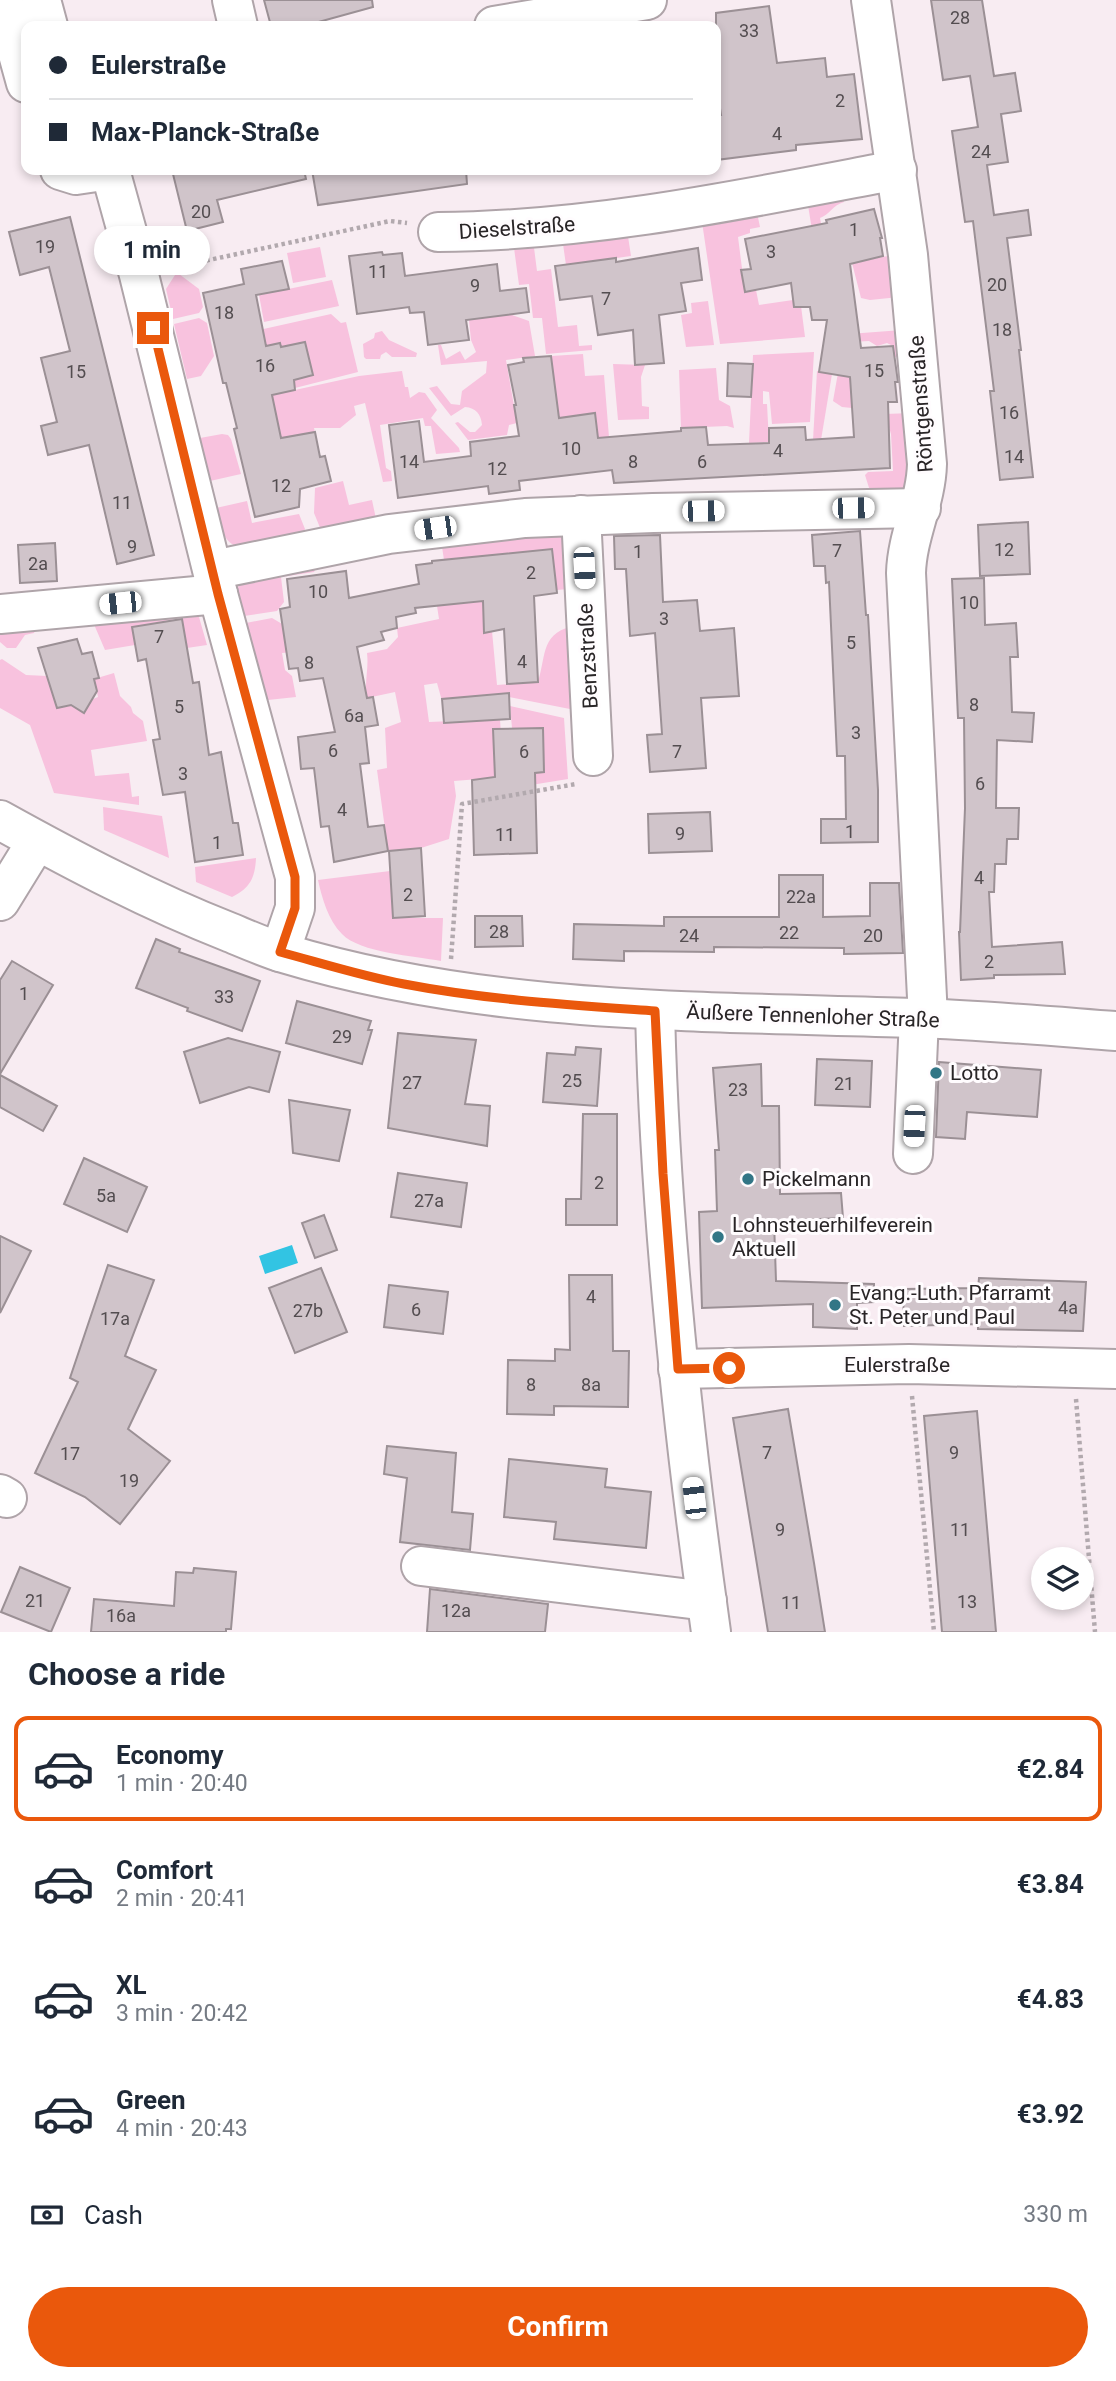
<!DOCTYPE html>
<meta charset="utf-8">
<style>
:root{--surface:#fff;--page:#f6f6f7;--text:#1f2937;--muted:#747a83;--line:#e0e1e3;--accent:#ea580c}
body{margin:0;font-family:Roboto,sans-serif;background:var(--page);color:var(--text);height:100vh;display:flex;flex-direction:column;font-size:26px;white-space:nowrap}
*{box-sizing:border-box;margin:0}
p{font-size:23px;color:var(--muted)}
.icon{flex:none;width:38px;height:38px;fill:none;stroke:currentColor;stroke-width:2;stroke-linecap:round;stroke-linejoin:round}
.map{position:relative;height:1632px;overflow:hidden}
.drawer{display:flex;flex-direction:column;background:var(--surface);flex:1}
.drawer>*{flex:none}
.hud{position:absolute;left:21px;top:21px;width:700px;height:154px;border-radius:14px;box-shadow:0 4px 10px #0003;display:grid;align-content:center;height:154px;padding:0 28px;background:var(--surface)}
.tools{position:absolute;left:1031px;top:1547px;display:grid;gap:14px}
.tools a{display:grid;place-items:center;width:63px;height:63px;border-radius:50%;background:var(--surface);box-shadow:0 4px 10px #0003;font-size:35px}
.end{position:absolute;width:32px;height:32px;margin:-16px;border:9px solid #ea580c;background:#fff;box-shadow:0 0 0 4px #fff}
.from{border-radius:50%}
.bubble{position:absolute;height:49px;border-radius:24px;background:var(--surface);box-shadow:0 4px 10px #0003;font-size:23px;font-weight:700;line-height:49px;text-align:center}
.car{position:absolute;width:21px;height:42px;margin:-21px -10px;border-radius:9px;box-shadow:0 0 5px 2px #0007;background:linear-gradient(#fff 24%,#345 0 40%,#fff 0 76%,#345 0 86%,#fff 0)}
.hud b{display:flex;align-items:center;gap:24px;height:66px;font-size:26px}
.hud b+b{border-top:2px solid var(--line)}
.hud i{width:18px;height:18px;background:var(--text)}
ul{padding:0;list-style:none}
li{display:flex;align-items:center;gap:21px;height:105px;margin:0 14px 10px;padding:0 14px;border:4px solid transparent;border-radius:14px}
li div{flex:1}
li b{display:block;font-size:26px}
li em{font-style:normal;font-weight:700}
li.selected{border-color:var(--accent)}
li>.icon{width:63px;height:63px;stroke-width:1.5}
h2{padding:0 28px;font-size:32px;line-height:84px}
.pay{display:flex;align-items:center;gap:18px;height:77px;padding:0 28px;font-size:26px}
.pay p{margin-inline-start:auto}
.primary-button{display:flex;gap:14px;margin-top:auto;padding:14px 28px}
.primary-button a{flex:1;height:80px;border-radius:42px;background:var(--accent);color:#fff;font-size:28px;font-weight:700;line-height:80px;text-align:center}
.map>svg:first-child{display:block}
.green{fill:#f8c2de}
.water{fill:#32c4e3}
.building{fill:#d0c4ca;stroke:#9b9095;stroke-width:2}
.lines{fill:none;stroke-linecap:round;stroke-linejoin:round}
.minor-casing{stroke:#afa4a9;stroke-width:42}
.path{stroke:#b2a9ae;stroke-width:4.5;stroke-dasharray:3.5 3.5;stroke-linecap:butt}
.minor{stroke:#fff;stroke-width:38}
.route{stroke:#ea580c;stroke-width:9}
.poi-dot{fill:#327686;stroke:#fffcfe;stroke-width:2.5}
.labels{text-anchor:middle;dominant-baseline:central;stroke-width:6;stroke-linejoin:round;paint-order:stroke}
.number-label{font-size:18px;fill:#534d50}
.street-label{font-size:21px;fill:#292527;stroke:#fffcfe}
.poi-label{font-size:21px;fill:#292527;stroke:#fffcfe;text-anchor:start}
</style>
<div class="map">
<svg width="1116" height="1632" viewBox="0 0 1116 1632">
<rect width="100%" height="100%" fill="#f8ecf2"/>
<!-- green -->
<g class="green">
<path d="M841,192L844,202C833,205 829,215 820,218L828,260L817,261L807,199Z"/>
<polygon points="756,208 760,227 750,229 750,233 738,237 745,292 756,290 759,305 793,300 801,306 805,337 720,344 702,222"/>
<polygon points="627,230 631,256 566,265 562,237"/>
<polygon points="533,240 537,271 551,269 558,327 577,325 579,346 592,345 592,350 546,354 542,318 533,318 529,284 519,285 514,248"/>
<polygon points="320,247 326,277 293,283 287,253"/>
<polygon points="893,255 899,297 870,300 861,298 852,263"/>
<polygon points="179,274 199,289 203,307 199,313 173,319 166,289 175,275"/>
<polygon points="332,280 339,306 264,322 259,295"/>
<polygon points="708,301 714,345 686,347 681,315 692,313 691,303"/>
<path d="M468,311L512,315L529,321L535,356L506,360L517,423L509,425L507,435L468,440L455,423L458,422L470,432H475L482,425C481,414 476,408 465,407L451,416L429,388L437,386L451,404L460,405L462,391L486,373L487,361L441,365L438,345H441L446,359L460,351L465,360L476,352L471,340Z"/>
<polygon points="331,314 341,323 346,322 358,372 295,388 293,380 313,375 305,342 281,347 280,343 263,347 259,330"/>
<polygon points="199,318 207,323 214,356 201,376 187,379 174,324"/>
<polygon points="902,330 905,356 894,357 893,346 887,343 877,346 869,341 851,342 848,349 852,408 842,407 833,401 841,356 849,334"/>
<polygon points="382,331 389,340 417,353 416,357 392,357 386,352 381,355 380,359 366,359 364,357 363,344 374,338 375,333"/>
<polygon points="814,352 810,422 772,424 769,392 763,391 763,404 767,404 769,442 749,443 753,355"/>
<polygon points="583,354 585,376 604,375 609,437 598,439 594,413 578,415 578,423 540,428 555,388 551,356"/>
<polygon points="613,364 645,365 641,377 642,406 649,407 649,419 618,420"/>
<polygon points="716,368 719,400 730,406 734,428 727,426 681,428 679,370"/>
<polygon points="402,371 405,387 408,387 410,398 419,392 425,393 437,410 431,418 459,448 460,452 436,454 431,426 425,426 423,418 380,425 386,468 391,471 392,481 383,482 365,403 354,406 356,415 340,428 314,428 315,432 271,441 272,395 359,376"/>
<polygon points="817,371 832,374 821,440 813,440"/>
<polygon points="912,413 906,489 870,491 865,475 868,472 893,471 891,434 885,414"/>
<polygon points="222,434 228,435 231,439 241,474 210,481 200,438"/>
<polygon points="343,481 349,505 372,500 376,519 321,530 314,513 315,488"/>
<path d="M247,501L252,523L299,514L305,529L303,534L238,547C221,541 220,523 216,508Z"/>
<path d="M565,534L568,589L557,590L552,549L506,554L485,633L492,631L497,685L538,682C547,653 540,632 578,625L575,710L509,697V694L442,701L437,683L424,685L429,722L500,719L502,751L494,753L495,775L544,772L543,728H512L510,706L564,718L568,779L481,793L479,779L454,781L456,796L449,839L421,848L388,851L377,770L387,768L385,728L401,722L395,692L367,698C364,682 369,669 367,653L387,649L398,637L397,628L439,619L437,606L483,601L478,556L444,560L441,540Z"/>
<polygon points="316,568 314,572 281,577 284,602 277,611 244,616 237,590 242,577"/>
<polygon points="197,610 207,645 187,648 181,618 132,627 135,645 105,650 93,622"/>
<polygon points="272,618 289,628 293,652 282,653 285,670 292,676 296,697 268,700 246,623"/>
<polygon points="37,626 34,633 25,635 16,648 7,648 0,642 0,630"/>
<polygon points="2,659 26,675 47,676 57,708 71,705 84,713 93,699 98,697 94,679 114,673 120,696 131,707 133,713 143,721 147,741 91,750 95,776 129,773 132,797 139,796 139,805 54,793 30,725 0,708 0,660"/>
<polygon points="103,807 162,816 169,858 104,830"/>
<path d="M256,858C255,878 250,888 232,897L196,882L195,867Z"/>
<path d="M390,871L393,918H443L441,961C415,956 360,953 342,934C328,920 322,898 318,880Z"/>
</g>
<!-- water -->
<polygon class="water" points="292,1245 298,1263 265,1274 259,1256"/>
<!-- building -->
<g class="building">
<polygon points="264,0 372,0 373,7 304,26 271,26"/>
<polygon points="931,0 982,0 994,76 1015,73 1021,111 1001,114 1008,162 987,165 994,215 1028,210 1031,235 1007,238 1021,350 1019,350 1033,477 1000,480 990,391 994,391 973,221 965,222 952,131 978,127 970,76 943,80"/>
<polygon points="769,6 777,63 825,58 827,77 854,74 862,139 796,145 796,150 716,160 716,115 721,115 716,82 716,13"/>
<polygon points="172,170 304,170 306,179 217,200 223,222 187,231"/>
<polygon points="312,170 466,170 467,184 318,205"/>
<polygon points="874,209 882,238 880,238 883,256 850,264 861,348 893,346 898,382 895,382 897,402 888,402 890,468 614,483 612,470 519,481 520,490 489,494 488,486 398,498 389,425 419,421 424,462 471,456 470,442 519,436 514,405 516,405 508,365 524,362 523,358 551,356 559,418 595,413 598,438 681,431 681,428 706,427 708,445 769,443 769,428 805,427 806,440 854,437 850,377 819,372 827,320 812,320 810,307 794,307 791,283 745,292 741,270 751,269 745,239 827,223 826,220"/>
<polygon points="70,217 154,555 117,564 89,445 48,455 41,426 57,422 41,358 70,351 49,267 20,275 9,232"/>
<polygon points="698,248 702,280 681,283 686,311 659,315 664,363 635,365 633,330 598,335 592,296 560,300 555,266 616,258 616,262"/>
<polygon points="382,252 383,255 402,253 405,276 497,264 500,291 526,288 529,312 466,320 469,340 428,345 424,312 410,313 409,307 357,314 349,256"/>
<polygon points="282,261 289,289 256,295 266,346 280,343 281,347 305,342 313,375 294,380 295,390 272,395 281,438 315,432 320,457 325,456 331,481 300,489 299,507 255,517 234,429 237,428 226,383 223,383 203,293 244,284 241,269"/>
<polygon points="728,363 753,364 751,397 727,396"/>
<polygon points="1028,522 1030,574 980,576 978,525"/>
<polygon points="860,531 866,615 868,615 878,790 878,842 821,843 821,819 846,819 845,756 837,756 829,582 826,583 825,566 814,566 812,535"/>
<polygon points="660,535 663,602 697,600 700,631 734,628 739,696 701,698 706,768 650,772 647,735 662,734 655,633 630,636 626,569 615,569 614,536"/>
<polygon points="55,543 57,581 20,583 18,545"/>
<polygon points="552,549 557,593 534,596 538,682 507,684 504,629 484,633 483,601 415,608 416,613 396,617 397,628 381,632 384,640 357,647 367,698 373,697 378,725 365,727 369,763 360,764 368,827 384,825 388,851 334,862 329,826 321,827 314,768 301,769 298,737 335,732 323,678 300,681 298,668 289,669 280,609 290,607 287,579 346,571 349,598 419,584 416,565 432,563 432,561"/>
<polygon points="984,578 985,625 1016,623 1018,657 1010,657 1012,712 1034,713 1032,742 997,740 996,808 1019,808 1018,839 1007,839 1006,864 995,864 994,892 989,892 992,947 1062,942 1065,974 994,975 994,978 961,980 959,932 960,932 965,808 964,718 958,718 952,579"/>
<polygon points="182,619 193,683 199,682 209,755 221,752 233,823 238,823 243,855 195,862 185,792 163,795 153,740 160,739 146,659 138,661 132,627"/>
<polygon points="77,639 82,654 92,652 99,678 94,679 97,691 84,713 71,705 57,708 38,648"/>
<polygon points="509,693 510,719 444,723 442,699"/>
<polygon points="543,728 544,772 535,773 537,853 474,855 472,780 495,777 493,729"/>
<polygon points="710,812 712,851 649,853 648,814"/>
<polygon points="421,848 425,916 393,918 389,851"/>
<polygon points="779,875 823,875 823,917 870,916 870,883 899,883 903,953 844,954 844,948 714,947 714,952 624,951 624,961 573,959 574,924 664,926 664,917 779,917"/>
<polygon points="475,916 522,916 523,946 475,947"/>
<polygon points="156,939 180,949 179,952 260,981 242,1031 187,1011 188,1008 136,988"/>
<polygon points="12,961 53,985 0,1074 0,980"/>
<polygon points="297,1001 371,1021 368,1030 372,1030 362,1064 286,1043"/>
<polygon points="398,1033 476,1040 465,1104 490,1106 487,1146 388,1128"/>
<polygon points="228,1038 280,1052 269,1092 249,1087 200,1103 184,1052"/>
<polygon points="576,1047 601,1049 597,1106 543,1102 547,1053 575,1055"/>
<polygon points="817,1059 872,1061 870,1107 815,1105"/>
<polygon points="939,1062 1041,1070 1037,1117 967,1112 965,1139 936,1137"/>
<polygon points="761,1064 762,1106 779,1106 780,1194 841,1193 843,1218 774,1221 776,1281 874,1284 874,1302 857,1303 857,1329 813,1327 813,1304 702,1308 699,1212 717,1211 715,1150 719,1150 713,1068"/>
<polygon points="0,1075 57,1106 43,1131 0,1107"/>
<polygon points="289,1100 350,1110 339,1161 293,1153"/>
<polygon points="583,1114 617,1114 617,1225 566,1225 566,1199 581,1199"/>
<polygon points="84,1158 147,1187 127,1232 64,1204"/>
<polygon points="398,1173 467,1183 461,1227 391,1217"/>
<polygon points="324,1215 337,1250 315,1258 302,1223"/>
<polygon points="0,1236 31,1251 0,1313"/>
<polygon points="108,1265 154,1280 125,1356 156,1370 128,1429 170,1461 120,1524 85,1497 35,1473 78,1382 70,1378"/>
<polygon points="321,1268 347,1332 295,1353 269,1288"/>
<polygon points="569,1275 612,1275 613,1351 629,1351 628,1407 554,1406 554,1415 507,1414 508,1360 555,1361 555,1349 570,1350"/>
<polygon points="979,1278 1086,1282 1083,1331 978,1329 978,1324 904,1326 903,1289 978,1288"/>
<polygon points="389,1285 448,1292 443,1334 384,1327"/>
<polygon points="788,1409 814,1563 825,1632 768,1632 733,1418"/>
<polygon points="977,1411 996,1632 942,1632 924,1416"/>
<polygon points="387,1446 456,1453 452,1512 473,1514 470,1550 400,1542 407,1478 384,1474"/>
<polygon points="509,1459 607,1469 605,1487 651,1492 646,1548 554,1539 556,1522 504,1517"/>
<polygon points="20,1567 70,1588 51,1632 1,1612"/>
<polygon points="194,1568 236,1572 231,1629 226,1629 226,1632 91,1632 94,1599 174,1606 176,1572 193,1573"/>
<polygon points="430,1589 548,1604 545,1632 427,1632"/>
</g>
<g class="lines">
<defs>
<g id="minor">
<polyline points="3,0 26,83"/>
<polyline points="41,0 48,26"/>
<polyline points="232,0 238,26"/>
<path d="M871,0L908,255L927,464C926,502 907,535 906,573L928,1018"/>
<polyline points="494,26 647,0"/>
<polyline points="60,170 76,175 110,170"/>
<polyline points="110,170 139,275 218,594 295,877 295,908 280,952"/>
<path d="M438,232C593,231 744,199 897,170"/>
<polyline points="581,515 593,756"/>
<polyline points="213,570 389,534 525,518 653,513 921,508"/>
<polyline points="0,614 218,594"/>
<path d="M0,820C74,861 150,901 229,932C246,939 264,947 283,953C488,1015 702,1011 914,1018C981,1020 1049,1026 1116,1031"/>
<polyline points="0,901 37,841"/>
<path d="M655,1011C660,1219 682,1426 711,1632"/>
<polyline points="913,1154 919,1018"/>
<polyline points="678,1369 909,1364 1116,1369"/>
<polyline points="0,1494 7,1498"/>
<polyline points="421,1566 707,1601"/>
</g>
</defs>
<!-- minor casing -->
<use href="#minor" class="minor-casing"/>
<!-- path -->
<g class="path">
<polyline points="172,268 390,221 407,223"/>
<polyline points="451,959 462,804 576,784"/>
<polyline points="912,1396 934,1632"/>
<polyline points="1076,1399 1095,1632"/>
</g>
<!-- minor -->
<use href="#minor" class="minor"/>
</g>
<g class="lines">
<!-- route -->
<path class="route" d="M153,328L218,594L295,877V908L280,952C321,963 362,976 404,984C487,1000 571,1005 655,1011L663,1174L678,1369L729,1368"/>
</g>
<!-- markers -->
<g class="poi-dot">
<circle cx="936" cy="1073" r="7"/>
<circle cx="748" cy="1179" r="7"/>
<circle cx="718" cy="1237" r="7"/>
<circle cx="835" cy="1305" r="7"/>
</g>
<g class="labels">
<!-- number labels -->
<g class="number-label">
<text x="960" y="17">28</text>
<text x="749" y="30">33</text>
<text x="840" y="100">2</text>
<text x="777" y="133">4</text>
<text x="981" y="151">24</text>
<text x="201" y="211">20</text>
<text x="854" y="229">1</text>
<text x="45" y="246">19</text>
<text x="771" y="251">3</text>
<text x="378" y="271">11</text>
<text x="997" y="284">20</text>
<text x="475" y="285">9</text>
<text x="606" y="298">7</text>
<text x="224" y="312">18</text>
<text x="1002" y="329">18</text>
<text x="265" y="365">16</text>
<text x="874" y="370">15</text>
<text x="76" y="371">15</text>
<text x="1009" y="412">16</text>
<text x="571" y="448">10</text>
<text x="778" y="450">4</text>
<text x="1014" y="456">14</text>
<text x="409" y="461">14</text>
<text x="633" y="461">8</text>
<text x="702" y="461">6</text>
<text x="497" y="468">12</text>
<text x="281" y="485">12</text>
<text x="122" y="502">11</text>
<text x="132" y="546">9</text>
<text x="1004" y="549">12</text>
<text x="837" y="550">7</text>
<text x="638" y="551">1</text>
<text x="38" y="563">2a</text>
<text x="531" y="572">2</text>
<text x="318" y="591">10</text>
<text x="969" y="602">10</text>
<text x="664" y="618">3</text>
<text x="159" y="636">7</text>
<text x="851" y="642">5</text>
<text x="522" y="661">4</text>
<text x="309" y="662">8</text>
<text x="974" y="704">8</text>
<text x="179" y="706">5</text>
<text x="354" y="715">6a</text>
<text x="856" y="732">3</text>
<text x="333" y="750">6</text>
<text x="524" y="751">6</text>
<text x="677" y="751">7</text>
<text x="183" y="773">3</text>
<text x="980" y="783">6</text>
<text x="342" y="809">4</text>
<text x="850" y="831">1</text>
<text x="680" y="833">9</text>
<text x="505" y="834">11</text>
<text x="217" y="842">1</text>
<text x="979" y="877">4</text>
<text x="408" y="894">2</text>
<text x="801" y="896">22a</text>
<text x="499" y="931">28</text>
<text x="789" y="932">22</text>
<text x="689" y="935">24</text>
<text x="873" y="935">20</text>
<text x="989" y="961">2</text>
<text x="24" y="993">1</text>
<text x="224" y="996">33</text>
<text x="342" y="1036">29</text>
<text x="572" y="1080">25</text>
<text x="412" y="1082">27</text>
<text x="844" y="1083">21</text>
<text x="738" y="1089">23</text>
<text x="599" y="1182">2</text>
<text x="106" y="1195">5a</text>
<text x="429" y="1200">27a</text>
<text x="591" y="1296">4</text>
<text x="1068" y="1307">4a</text>
<text x="416" y="1309">6</text>
<text x="308" y="1310">27b</text>
<text x="115" y="1318">17a</text>
<text x="531" y="1384">8</text>
<text x="591" y="1384">8a</text>
<text x="767" y="1452">7</text>
<text x="954" y="1452">9</text>
<text x="70" y="1453">17</text>
<text x="129" y="1480">19</text>
<text x="780" y="1529">9</text>
<text x="960" y="1529">11</text>
<text x="35" y="1600">21</text>
<text x="967" y="1601">13</text>
<text x="791" y="1602">11</text>
<text x="456" y="1610">12a</text>
<text x="121" y="1615">16a</text>
</g>
<!-- street labels -->
<g class="street-label">
<text transform="translate(517 228) rotate(-4)">Dieselstraße</text>
<text transform="translate(921 404) rotate(-94)">Röntgenstraße</text>
<text transform="translate(588 656) rotate(-93)">Benzstraße</text>
<text transform="translate(813 1016) rotate(2)">Äußere Tennenloher Straße</text>
<text x="897" y="1365">Eulerstraße</text>
</g>
<!-- poi labels -->
<g class="poi-label">
<text x="950" y="1073">Lotto</text>
<text x="762" y="1179">Pickelmann</text>
<text x="732" y="1225">Lohnsteuerhilfeverein<tspan x="732" dy="24">Aktuell</tspan></text>
<text x="849" y="1293">Evang.-Luth. Pfarramt<tspan x="849" dy="24">St. Peter und Paul</tspan></text>
</g>
</g>
</svg>
<div class="tools">
<a><svg class="icon" aria-label="layers" viewBox="0 0 24 24"><path d="M12 4l9 5-9 5-9-5zM3 14l9 5 9-5"/></svg></a>
</div>
<i class="end from" style="left:729px;top:1368px"></i>
<i class="end" style="left:153px;top:328px"></i>
<div class="bubble" style="left:94px;top:226px;width:116px">1 min</div>
<i class="car" style="left:853px;top:508px;rotate:89deg"></i>
<i class="car" style="left:703px;top:511px;rotate:89deg"></i>
<i class="car" style="left:435px;top:528px;rotate:262deg"></i>
<i class="car" style="left:584px;top:568px;rotate:177deg"></i>
<i class="car" style="left:120px;top:603px;rotate:264deg"></i>
<i class="car" style="left:914px;top:1126px;rotate:183deg"></i>
<i class="car" style="left:694px;top:1498px;rotate:353deg"></i>
<div class="hud">
<b><i class="from"></i>Eulerstraße</b>
<b><i></i>Max-Planck-Straße</b>
</div>
</div>
<section class="drawer">
<h2>Choose a ride</h2>
<ul>
<li class="selected"><svg class="icon" aria-label="car" viewBox="0 0 24 24"><path d="M5 17H2v-5l4-1 3-4h7l3 4 3 1v5h-3M9 17h6M6 11h13"/><circle cx="7" cy="17" r="2"/><circle cx="17" cy="17" r="2"/></svg><div><b>Economy</b><p>1 min · 20:40</p></div><em>€2.84</em></li>
<li><svg class="icon" aria-label="car" viewBox="0 0 24 24"><path d="M5 17H2v-5l4-1 3-4h7l3 4 3 1v5h-3M9 17h6M6 11h13"/><circle cx="7" cy="17" r="2"/><circle cx="17" cy="17" r="2"/></svg><div><b>Comfort</b><p>2 min · 20:41</p></div><em>€3.84</em></li>
<li><svg class="icon" aria-label="car" viewBox="0 0 24 24"><path d="M5 17H2v-5l4-1 3-4h7l3 4 3 1v5h-3M9 17h6M6 11h13"/><circle cx="7" cy="17" r="2"/><circle cx="17" cy="17" r="2"/></svg><div><b>XL</b><p>3 min · 20:42</p></div><em>€4.83</em></li>
<li><svg class="icon" aria-label="car" viewBox="0 0 24 24"><path d="M5 17H2v-5l4-1 3-4h7l3 4 3 1v5h-3M9 17h6M6 11h13"/><circle cx="7" cy="17" r="2"/><circle cx="17" cy="17" r="2"/></svg><div><b>Green</b><p>4 min · 20:43</p></div><em>€3.92</em></li>
</ul>
<div class="pay"><svg class="icon" aria-label="cash" viewBox="0 0 24 24"><path d="M3 7h18v10H3z"/><circle cx="12" cy="12" r="2"/></svg>Cash<p>330 m</p></div>
<div class="primary-button"><a>Confirm</a></div>
</section>
